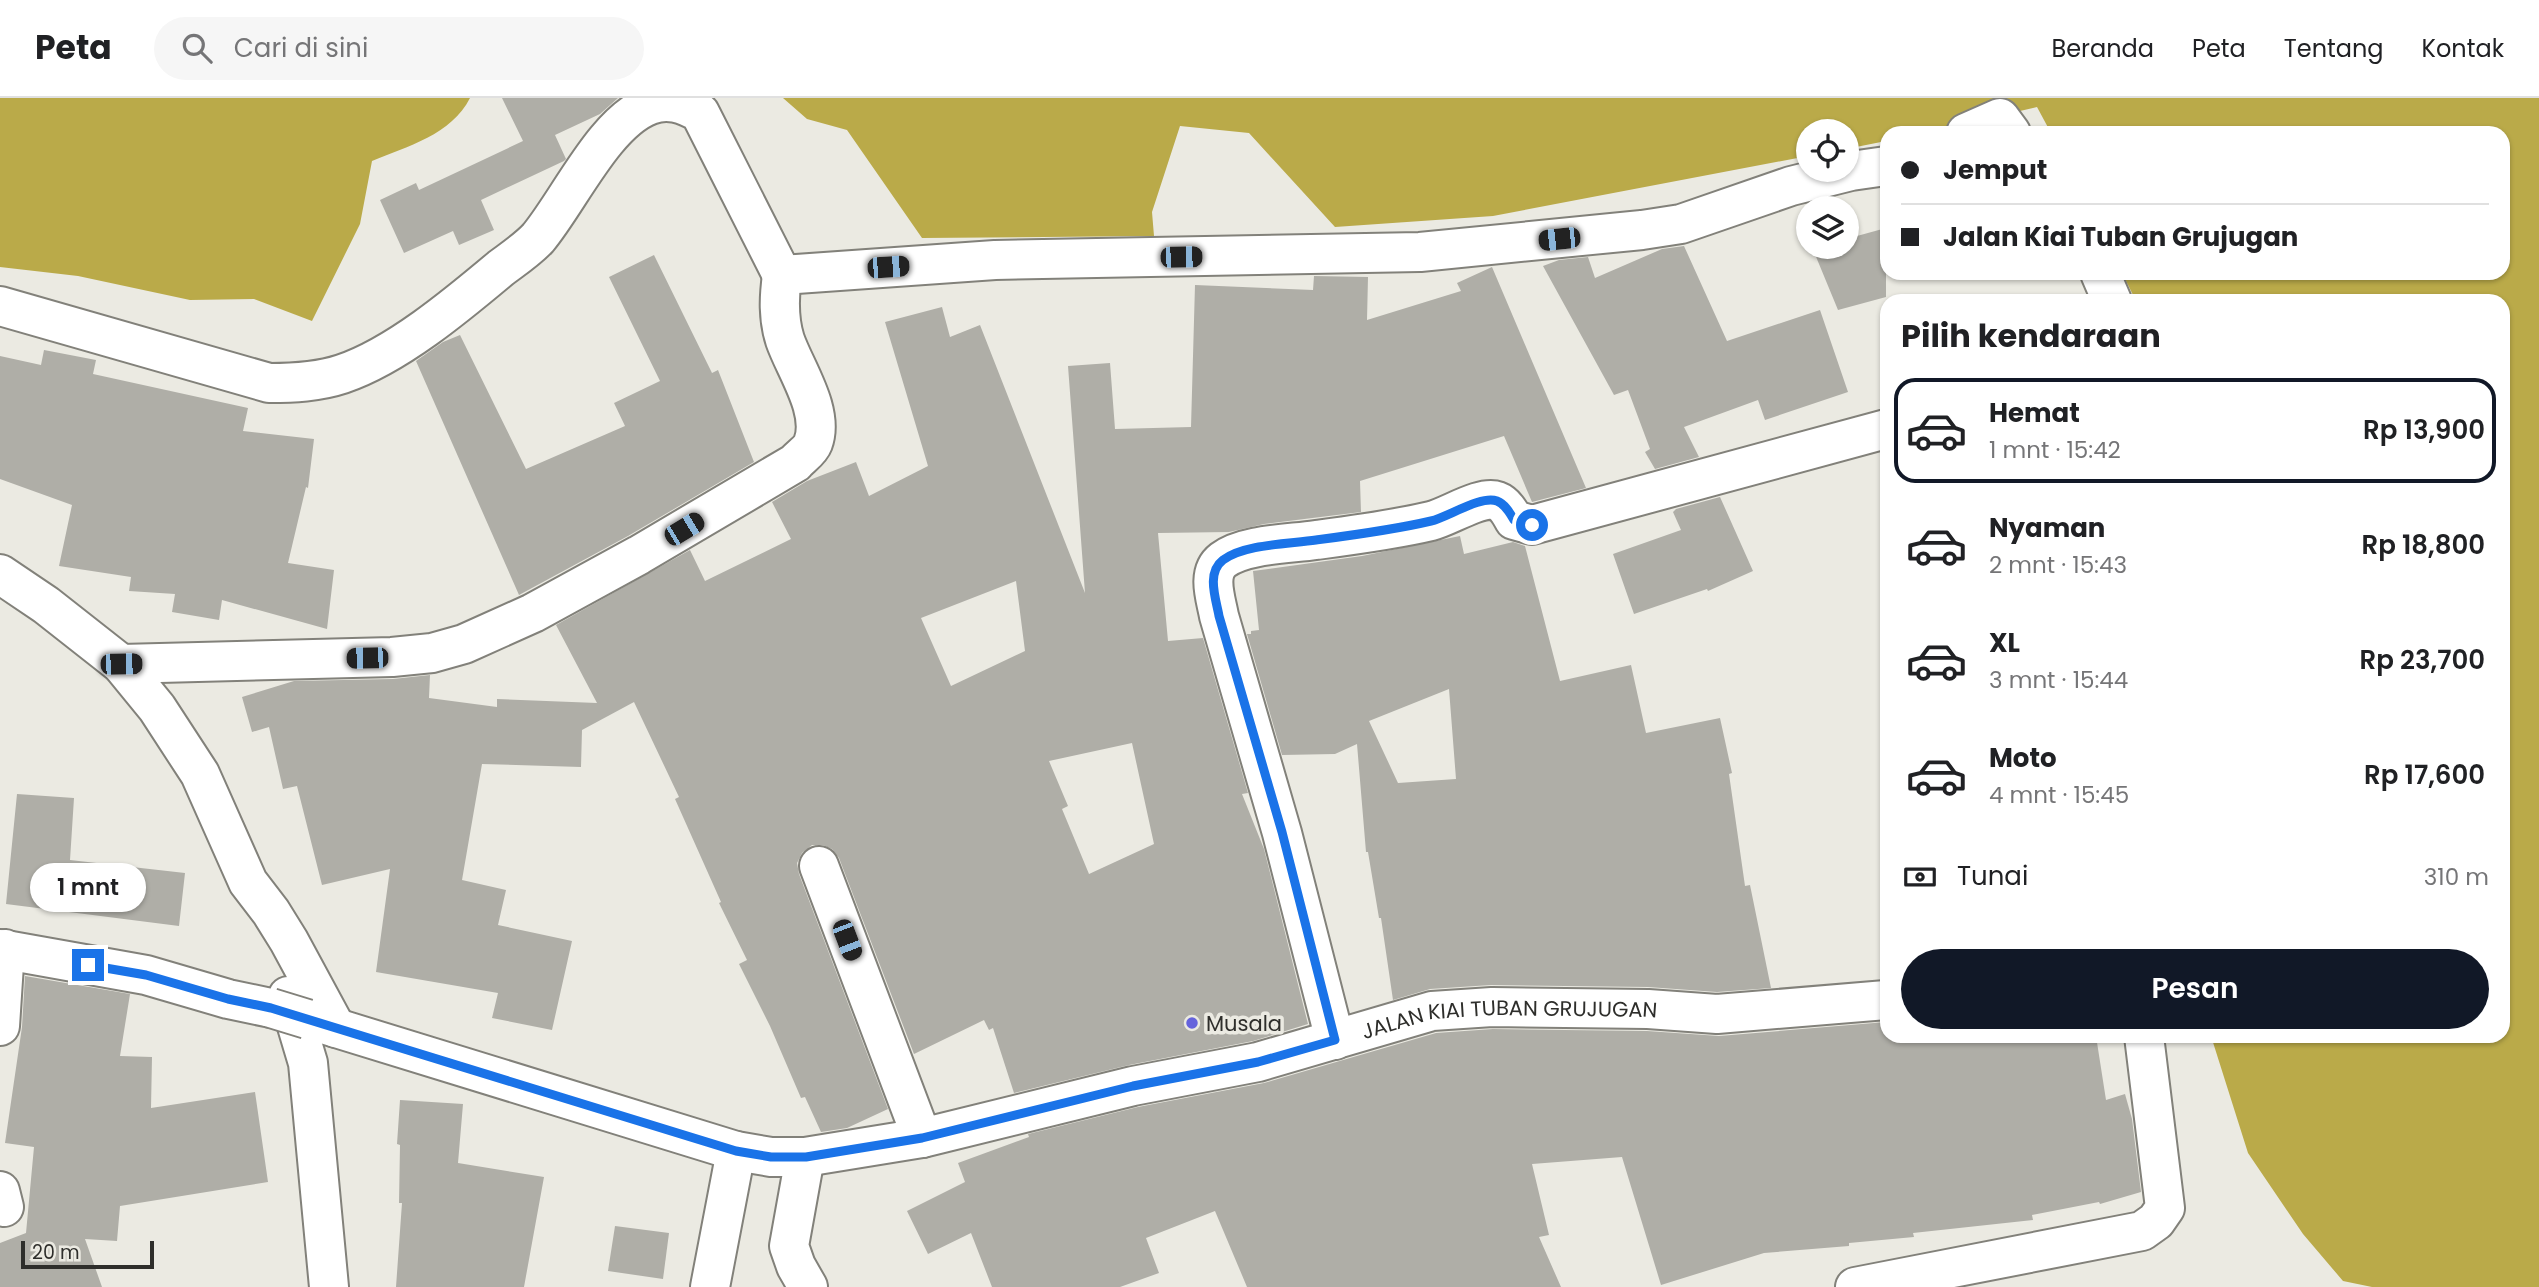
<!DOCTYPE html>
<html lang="id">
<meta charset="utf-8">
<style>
:root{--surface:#fff;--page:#f6f6f6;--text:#202124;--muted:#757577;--line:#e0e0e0;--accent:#111827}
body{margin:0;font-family:Poppins,sans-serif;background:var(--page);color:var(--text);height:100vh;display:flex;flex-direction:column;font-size:26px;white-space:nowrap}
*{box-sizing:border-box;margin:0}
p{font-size:23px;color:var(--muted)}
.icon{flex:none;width:38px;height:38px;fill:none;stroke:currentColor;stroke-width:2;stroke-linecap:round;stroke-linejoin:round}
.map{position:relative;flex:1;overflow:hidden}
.side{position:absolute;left:1880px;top:196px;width:630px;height:749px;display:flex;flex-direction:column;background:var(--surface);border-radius:21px;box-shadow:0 2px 5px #0004}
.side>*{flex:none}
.hud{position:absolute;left:1880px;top:28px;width:630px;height:154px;border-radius:21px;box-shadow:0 2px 5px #0004;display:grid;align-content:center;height:154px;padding:0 21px;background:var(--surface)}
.controls{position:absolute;left:1796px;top:21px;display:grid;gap:14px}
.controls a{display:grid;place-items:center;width:63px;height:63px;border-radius:50%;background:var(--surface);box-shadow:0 2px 5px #0004;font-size:35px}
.scale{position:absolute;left:21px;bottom:18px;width:133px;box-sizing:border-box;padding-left:7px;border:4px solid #2e2e2b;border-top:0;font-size:19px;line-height:24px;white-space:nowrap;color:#2e2e2b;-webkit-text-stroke:5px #ebeae2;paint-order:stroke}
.end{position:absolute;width:32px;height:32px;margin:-16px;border:9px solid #1a73e8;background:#fff;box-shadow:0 0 0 4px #fff}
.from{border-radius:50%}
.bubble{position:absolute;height:49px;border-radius:24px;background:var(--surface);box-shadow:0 2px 5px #0004;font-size:23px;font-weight:600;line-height:49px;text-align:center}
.car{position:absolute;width:21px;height:42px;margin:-21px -10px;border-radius:9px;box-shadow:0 0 5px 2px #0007;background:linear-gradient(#222 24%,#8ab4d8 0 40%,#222 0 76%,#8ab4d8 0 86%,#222 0)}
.hud b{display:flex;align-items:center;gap:24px;height:66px;font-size:26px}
.hud b+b{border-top:2px solid var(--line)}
.hud i{width:18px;height:18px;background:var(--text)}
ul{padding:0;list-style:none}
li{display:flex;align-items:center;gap:21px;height:105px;margin:0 14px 10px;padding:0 7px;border:4px solid transparent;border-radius:21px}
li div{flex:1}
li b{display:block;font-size:26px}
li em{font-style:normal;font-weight:600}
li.active{border-color:var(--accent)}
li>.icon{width:63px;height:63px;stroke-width:1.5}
h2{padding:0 21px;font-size:32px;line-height:84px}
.pay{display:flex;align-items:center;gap:18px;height:77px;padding:0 21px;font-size:26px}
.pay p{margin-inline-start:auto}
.primary-button{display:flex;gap:14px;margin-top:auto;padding:14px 21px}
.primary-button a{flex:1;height:80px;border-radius:42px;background:var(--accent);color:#fff;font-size:28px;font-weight:600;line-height:80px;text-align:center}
header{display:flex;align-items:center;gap:42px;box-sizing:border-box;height:98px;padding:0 35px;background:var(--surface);border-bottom:2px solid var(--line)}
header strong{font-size:33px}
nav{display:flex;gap:38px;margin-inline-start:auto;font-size:24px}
.search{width:490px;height:63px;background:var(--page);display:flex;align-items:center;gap:18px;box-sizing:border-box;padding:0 24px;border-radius:38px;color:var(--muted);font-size:26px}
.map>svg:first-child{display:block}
.forest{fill:#baaa49}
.building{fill:#afaea7;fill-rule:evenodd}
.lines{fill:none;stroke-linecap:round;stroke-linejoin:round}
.street-casing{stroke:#82817a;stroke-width:42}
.secondary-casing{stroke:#82817a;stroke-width:42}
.street{stroke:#fff;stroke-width:38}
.secondary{stroke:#fff;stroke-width:38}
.street-bridge-casing{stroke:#82817a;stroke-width:42;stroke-linecap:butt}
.street-bridge{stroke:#fff;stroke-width:38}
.route{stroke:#1a73e8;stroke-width:9}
.poi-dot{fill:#6563dc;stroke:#ebeae2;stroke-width:2.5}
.labels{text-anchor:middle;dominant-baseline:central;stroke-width:7;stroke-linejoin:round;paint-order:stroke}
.poi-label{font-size:21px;fill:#2e2e2b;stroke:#ebeae2;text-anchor:start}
.street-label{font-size:21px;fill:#2e2e2b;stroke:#ebeae2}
</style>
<header>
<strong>Peta</strong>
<div class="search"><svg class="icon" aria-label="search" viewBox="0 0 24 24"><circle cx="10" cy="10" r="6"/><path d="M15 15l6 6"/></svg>Cari di sini</div>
<nav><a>Beranda</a><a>Peta</a><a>Tentang</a><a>Kontak</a></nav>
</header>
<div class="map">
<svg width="2539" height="1189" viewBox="0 0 2539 1189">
<rect width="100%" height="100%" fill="#ebeae2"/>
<!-- forest -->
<g class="forest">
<path d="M0,0H470C451,37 408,48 372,63L360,126L312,223L254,201L190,202L78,178L0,169Z"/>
<polygon points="783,0 2539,0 2539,1189 2372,1189 2343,1183 2303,1136 2248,1055 2211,938 2502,938 2502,203 2136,203 2122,175 2502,175 2502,35 2051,35 2037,9 1925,35 1886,35 1886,43 1846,51 1846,33 1808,33 1808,58 1493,118 1335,129 1249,35 1180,28 1152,114 1154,138 922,140 847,32 807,21"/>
</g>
<!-- building -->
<g class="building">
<polygon points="502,0 618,0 600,16 555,37 566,61 564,63 481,102 494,132 459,147 453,133 404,155 380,102 416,85 419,92 523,43"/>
<polygon points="1846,111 1857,138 1886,130 1886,199 1838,212 1812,149 1846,149"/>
<polygon points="1684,148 1727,243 1820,212 1848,294 1765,322 1758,302 1684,329 1699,359 1655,371 1645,354 1650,351 1628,292 1614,297 1543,168 1559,162 1588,159 1595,180 1662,151"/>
<polygon points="654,157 712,275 718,272 754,364 628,438 519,497 416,263 443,244 460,237 526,371 625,328 614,305 660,283 609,179"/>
<path d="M1492,169L1586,390L1532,404L1504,338L1360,383L1361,414L1264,426L1229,434L1158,435L1168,543L1203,540L1248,695L1242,696L1264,751L1308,926L1253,943L1129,967L1014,995L993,930L989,932L984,922L914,956L839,760L832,751L823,747H812L802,755L797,765L799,776L888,1011L847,1030L821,1034L805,999L801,1000L770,928L739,866L747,862L719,805L721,804L675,701L679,699L634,604L582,632L581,669L482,666L462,782L506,792L498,827L572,843L552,932L492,920L498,895L376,874L390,771L322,787L297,688L283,691L269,629L252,634L242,599L294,583L393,581L430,577L429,600L497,609V601L597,605L556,527L690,452L705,483L791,441L772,404L807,383L856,364L869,398L928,368L885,224L942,209L950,239L980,227L1085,495L1068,268L1110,265L1115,331L1191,329L1195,187L1313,192L1314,178L1368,179L1367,222L1461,193L1457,185ZM1016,483L1025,553L951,588L921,520ZM1132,645L1154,746L1089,776L1062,711L1068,708L1049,663Z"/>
<polygon points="44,252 96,262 93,276 248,310 243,333 314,341 308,390 306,389 288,465 334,472 327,531 222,502 219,522 172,514 175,496 129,493 131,479 59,468 72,407 0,381 0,258 41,267"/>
<polygon points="1720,399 1753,473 1708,493 1707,491 1634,516 1613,456 1681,432 1673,414 1676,411"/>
<path d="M1460,438L1464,456L1513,444L1525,448L1560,583L1631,567L1646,635L1720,620L1732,675L1729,676L1745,788L1750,787L1771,890L1717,894L1648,889L1491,887L1430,891L1393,902L1381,820H1379L1368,754H1366L1357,646L1335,656L1282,657L1247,536H1251V533L1259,532L1253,473L1362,458ZM1449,591L1456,681L1398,685L1369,623Z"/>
<polygon points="17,696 74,700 70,762 185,775 179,828 6,806"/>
<polygon points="25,878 130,896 120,958 152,959 151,1010 255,994 268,1084 120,1108 117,1143 85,1141 102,1189 0,1189 0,1145 26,1135 34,1049 5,1045 22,929"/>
<polygon points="1886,924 1886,938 2096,938 2106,1002 2125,996 2132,1021 2141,1094 2100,1106 2099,1104 2032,1117 2033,1122 1913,1135 1914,1139 1849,1145 1849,1148 1764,1155 1661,1187 1622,1059 1532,1066 1549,1137 1539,1139 1561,1189 1247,1189 1215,1113 1146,1140 1159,1175 1120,1189 992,1189 971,1135 928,1156 907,1113 965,1084 958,1065 1029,1039 1028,1036 1138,1009 1264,985 1436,935 1493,931 1647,933 1719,938"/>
<polygon points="400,1002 463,1006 458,1065 544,1079 524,1189 396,1189 402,1105 399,1105 400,1047 397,1046"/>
<polygon points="615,1128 669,1135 663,1181 608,1173"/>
</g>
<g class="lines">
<defs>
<g id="street">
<polyline points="1966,35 2000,20 2011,35"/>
<polyline points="2100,175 2112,203"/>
<path d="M0,208L269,285C293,285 318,284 342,276C396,258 457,207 501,170C513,161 528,151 538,140C569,103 604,24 650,7C668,0 684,6 700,15L782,177L995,162L1420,154L1642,132L1681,126L1791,88L1851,73L1886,68"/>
<polyline points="0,476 46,507 121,566 157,610 200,676 248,784 271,814 289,843 336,930"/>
<path d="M121,566L392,559L432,555L464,546L533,515L639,457L795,365C800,359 810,353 813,345C825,313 795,271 785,242C778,220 779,199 782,177"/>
<polyline points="819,768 922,1040"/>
<polyline points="288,898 308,965 329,1189"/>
<path id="s1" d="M307,921L736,1053L771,1059H805L922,1040L1133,988L1258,964L1432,913L1492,909L1648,911L1717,916L1886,902"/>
<polyline points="0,928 5,851"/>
<path d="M1335,942L1282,735L1219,518C1216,501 1206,475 1223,462C1244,446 1289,446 1316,442C1354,437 1393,432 1431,423C1448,419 1481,397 1497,403C1505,406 1510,415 1514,422L1532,427L1886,331"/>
<polyline points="805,1059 789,1148 796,1168 808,1189"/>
<polyline points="0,1093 4,1109"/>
<polyline points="710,1189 736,1053"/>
<polyline points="1855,1189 2142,1133 2156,1123 2165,1110 2144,938"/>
</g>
<polyline id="secondary" points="0,851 146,877 228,901 271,910"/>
</defs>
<!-- street casing -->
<use href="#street" class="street-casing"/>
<!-- secondary casing -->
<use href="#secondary" class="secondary-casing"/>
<!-- street -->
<use href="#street" class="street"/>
<!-- secondary -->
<use href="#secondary" class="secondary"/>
<defs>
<polyline id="street-bridge" points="271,910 307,921"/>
</defs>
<!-- street-bridge casing -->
<use href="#street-bridge" class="street-bridge-casing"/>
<!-- street-bridge -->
<use href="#street-bridge" class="street-bridge"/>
</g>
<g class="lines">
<!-- route -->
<path class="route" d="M88,867L146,877L228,901L271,910L736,1053L771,1059H806L922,1040L1133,988L1258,964L1335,942L1282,734L1219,518C1216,501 1206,475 1223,462C1244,446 1289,446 1316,442C1354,437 1393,432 1431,423C1448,419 1481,397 1497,403C1505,406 1510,415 1514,422L1532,427"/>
</g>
<!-- markers -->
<circle class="poi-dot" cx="1192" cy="925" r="7"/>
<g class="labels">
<!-- poi labels -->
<g class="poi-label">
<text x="1206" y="925">Musala</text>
</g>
<!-- street labels -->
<g class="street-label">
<text stroke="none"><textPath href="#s1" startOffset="1239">JALAN KIAI TUBAN GRUJUGAN</textPath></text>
</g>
</g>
</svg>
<div class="controls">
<a><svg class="icon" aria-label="locate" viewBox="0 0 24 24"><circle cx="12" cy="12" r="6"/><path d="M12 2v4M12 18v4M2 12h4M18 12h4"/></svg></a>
<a><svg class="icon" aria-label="layers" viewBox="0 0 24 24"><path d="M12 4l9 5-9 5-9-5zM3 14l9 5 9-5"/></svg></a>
</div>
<div class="scale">20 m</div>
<i class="end from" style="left:1532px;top:427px"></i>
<i class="end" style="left:88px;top:867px"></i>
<div class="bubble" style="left:30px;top:765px;width:116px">1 mnt</div>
<i class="car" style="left:1559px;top:141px;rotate:264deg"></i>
<i class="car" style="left:1181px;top:159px;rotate:89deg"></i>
<i class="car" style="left:888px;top:169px;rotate:86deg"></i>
<i class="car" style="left:684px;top:431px;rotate:59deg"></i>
<i class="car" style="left:367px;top:560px;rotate:269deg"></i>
<i class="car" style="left:121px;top:566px;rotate:89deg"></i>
<i class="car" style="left:847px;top:842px;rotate:159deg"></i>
<div class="hud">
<b><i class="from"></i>Jemput</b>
<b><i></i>Jalan Kiai Tuban Grujugan</b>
</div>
<section class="side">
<h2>Pilih kendaraan</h2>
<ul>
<li class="active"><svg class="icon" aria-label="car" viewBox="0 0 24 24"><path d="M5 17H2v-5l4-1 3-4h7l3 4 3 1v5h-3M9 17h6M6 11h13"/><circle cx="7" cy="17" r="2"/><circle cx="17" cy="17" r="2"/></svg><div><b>Hemat</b><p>1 mnt · 15:42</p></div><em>Rp 13,900</em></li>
<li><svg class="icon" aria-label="car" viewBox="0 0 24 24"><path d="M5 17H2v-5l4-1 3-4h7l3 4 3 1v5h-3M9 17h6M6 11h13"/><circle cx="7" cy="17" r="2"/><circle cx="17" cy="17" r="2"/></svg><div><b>Nyaman</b><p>2 mnt · 15:43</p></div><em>Rp 18,800</em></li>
<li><svg class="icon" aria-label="car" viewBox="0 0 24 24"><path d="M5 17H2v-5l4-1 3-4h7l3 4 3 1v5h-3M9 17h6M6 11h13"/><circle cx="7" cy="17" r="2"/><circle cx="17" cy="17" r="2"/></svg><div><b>XL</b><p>3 mnt · 15:44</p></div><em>Rp 23,700</em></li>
<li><svg class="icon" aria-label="car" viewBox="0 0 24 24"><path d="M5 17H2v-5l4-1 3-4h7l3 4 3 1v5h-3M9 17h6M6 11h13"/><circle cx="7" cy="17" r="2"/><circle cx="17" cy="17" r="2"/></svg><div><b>Moto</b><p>4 mnt · 15:45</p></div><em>Rp 17,600</em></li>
</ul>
<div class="pay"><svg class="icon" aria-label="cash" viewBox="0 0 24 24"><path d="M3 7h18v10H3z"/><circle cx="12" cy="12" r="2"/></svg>Tunai<p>310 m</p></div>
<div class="primary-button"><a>Pesan</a></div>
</section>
</div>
